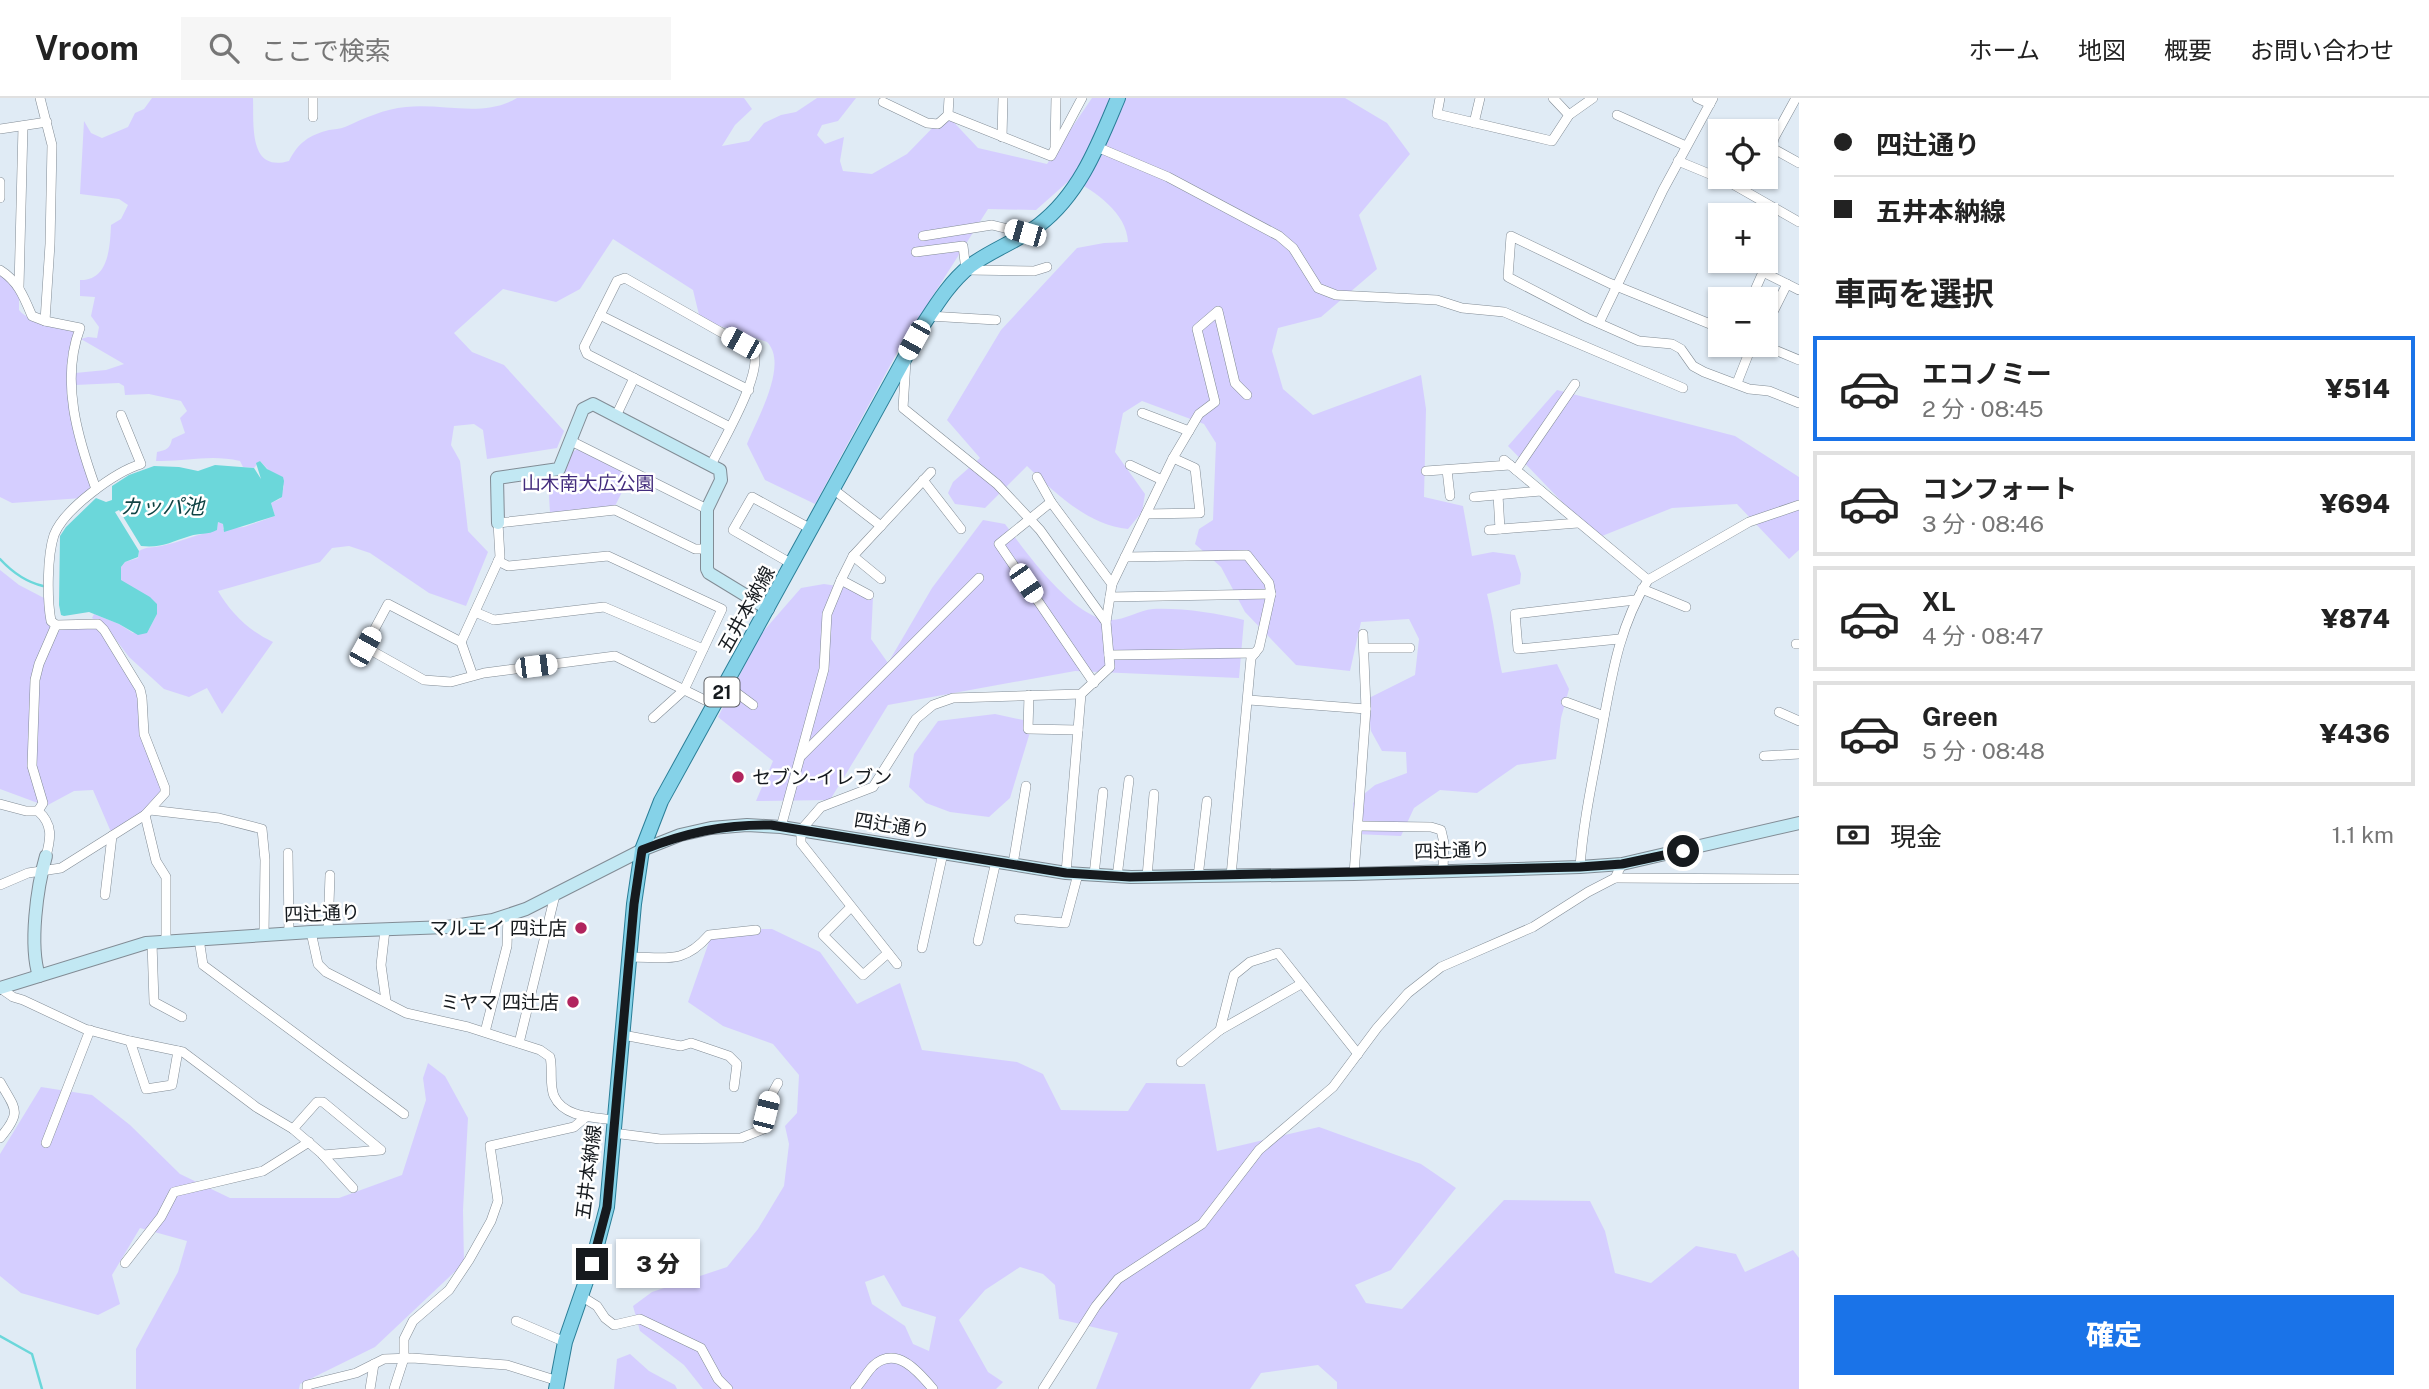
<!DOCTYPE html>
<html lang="ja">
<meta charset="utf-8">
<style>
:root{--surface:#fff;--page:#f6f6f6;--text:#222;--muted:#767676;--line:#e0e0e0;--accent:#1a73e8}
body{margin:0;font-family:"Public Sans","Noto Sans JP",sans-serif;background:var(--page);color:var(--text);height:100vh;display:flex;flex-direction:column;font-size:26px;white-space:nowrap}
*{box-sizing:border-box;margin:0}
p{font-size:23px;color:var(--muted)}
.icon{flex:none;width:38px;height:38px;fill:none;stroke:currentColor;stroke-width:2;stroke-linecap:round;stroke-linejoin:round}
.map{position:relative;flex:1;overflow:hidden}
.side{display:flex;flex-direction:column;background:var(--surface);width:630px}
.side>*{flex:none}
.hud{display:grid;align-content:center;height:154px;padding:0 35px;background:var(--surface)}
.tools{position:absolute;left:1708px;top:21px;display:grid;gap:14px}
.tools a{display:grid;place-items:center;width:70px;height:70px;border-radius:0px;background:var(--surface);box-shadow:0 2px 5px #0004;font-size:35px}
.end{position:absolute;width:32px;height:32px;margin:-16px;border:9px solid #161a1e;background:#fff;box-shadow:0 0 0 4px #fff}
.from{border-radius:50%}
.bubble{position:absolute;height:49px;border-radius:0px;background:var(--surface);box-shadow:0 2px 5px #0004;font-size:23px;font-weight:800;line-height:49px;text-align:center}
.car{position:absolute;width:21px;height:42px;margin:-21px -10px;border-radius:9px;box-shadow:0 0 5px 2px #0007;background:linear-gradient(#fff 24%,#345 0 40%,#fff 0 76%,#345 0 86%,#fff 0)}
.hud b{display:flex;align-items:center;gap:24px;height:66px;font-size:26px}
.hud b+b{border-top:2px solid var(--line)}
.hud i{width:18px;height:18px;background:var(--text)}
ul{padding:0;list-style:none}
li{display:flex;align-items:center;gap:21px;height:105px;margin:0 14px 10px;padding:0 21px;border:4px solid var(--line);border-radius:0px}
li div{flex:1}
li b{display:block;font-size:26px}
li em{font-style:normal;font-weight:800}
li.current{border-color:var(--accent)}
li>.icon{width:63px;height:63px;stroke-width:1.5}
h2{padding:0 35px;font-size:32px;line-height:84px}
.pay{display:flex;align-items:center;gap:18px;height:77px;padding:0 35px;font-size:26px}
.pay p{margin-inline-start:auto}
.cta{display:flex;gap:14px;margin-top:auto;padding:14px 35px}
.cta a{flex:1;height:80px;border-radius:0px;background:var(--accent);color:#fff;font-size:28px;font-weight:800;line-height:80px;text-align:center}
header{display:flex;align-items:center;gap:42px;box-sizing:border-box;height:98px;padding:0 35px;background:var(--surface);border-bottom:2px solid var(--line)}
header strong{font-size:33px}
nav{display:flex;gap:38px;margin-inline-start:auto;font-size:24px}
.search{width:490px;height:63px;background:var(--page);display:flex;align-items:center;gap:18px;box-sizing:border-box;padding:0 24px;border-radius:0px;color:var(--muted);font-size:26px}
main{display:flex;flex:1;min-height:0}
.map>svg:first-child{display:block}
.green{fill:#d5ceff;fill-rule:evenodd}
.water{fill:#6bd7da}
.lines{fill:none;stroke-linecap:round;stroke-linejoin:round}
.stream{stroke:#6bd7da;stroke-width:2.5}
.street-casing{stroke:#828c95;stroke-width:10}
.secondary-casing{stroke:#828c95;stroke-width:14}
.primary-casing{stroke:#2a7e97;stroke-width:16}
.street{stroke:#fff;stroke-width:9}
.secondary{stroke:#c2e8f3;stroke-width:12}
.primary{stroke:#85d2e8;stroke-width:14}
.route{stroke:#161a1e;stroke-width:9}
.poi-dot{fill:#b1245d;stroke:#fff;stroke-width:2.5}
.labels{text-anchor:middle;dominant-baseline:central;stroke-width:5;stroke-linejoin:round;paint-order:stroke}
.shield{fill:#fff;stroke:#5c5f62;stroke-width:2}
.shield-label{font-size:18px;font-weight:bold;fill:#161a1e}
.park-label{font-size:19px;fill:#432c7d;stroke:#fff}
.street-label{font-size:19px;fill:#161a1e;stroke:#fff}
.poi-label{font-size:19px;fill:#161a1e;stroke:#fff;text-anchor:end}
.water-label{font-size:21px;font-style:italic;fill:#104344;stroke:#fff}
</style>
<header>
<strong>Vroom</strong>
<div class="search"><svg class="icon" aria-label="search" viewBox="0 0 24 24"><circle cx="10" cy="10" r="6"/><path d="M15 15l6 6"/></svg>ここで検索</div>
<nav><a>ホーム</a><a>地図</a><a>概要</a><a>お問い合わせ</a></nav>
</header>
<main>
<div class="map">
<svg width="1799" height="1291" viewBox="0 0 1799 1291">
<rect width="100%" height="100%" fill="#e0ebf5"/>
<!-- green -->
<g class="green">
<path d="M152,0H253C254,26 248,75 289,63C298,45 309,37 329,32C334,31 340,31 345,29C365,20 384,11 406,9C443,5 484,20 517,0H744L752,11L735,27L722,48L749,43L764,25L781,17L796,14L817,0H856L838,23L822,27L817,37L825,46L844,39L840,63L843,73L872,76L907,56L946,16L978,50L1047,66L1092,0H1345L1387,25L1410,56L1359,117L1377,171L1321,219L1278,230L1272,253L1283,291L1313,317L1421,277L1426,311L1424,399L1463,408L1472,458L1493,454L1515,457L1521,476L1520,486L1487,496C1494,522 1496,548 1502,575L1557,566L1569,591L1561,620L1556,661L1517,667L1477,695L1440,692L1414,710L1401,738L1355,736L1353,705L1375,687L1407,675L1406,654L1382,653L1371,633L1367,601L1415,577L1419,541L1409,521L1361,524L1350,573L1296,567L1245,514L1221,469L1195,446L1199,431L1213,422L1216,345L1204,326L1142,303L1123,315L1115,354L1145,396L1142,414L1128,431C1088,427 1055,395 1027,368L985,410L955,406L948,395L953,384L980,360L947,322L1001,232L1077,150L1104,145L1128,144C1127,115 1095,93 1071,81L1036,112L988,111L899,251L815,406L765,382L747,346C757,321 789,266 767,244L700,221L693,192L613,141L580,191L556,204L503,191L454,235L472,254L504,267L564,333L557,350L487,361L483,332L474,326L454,328L451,347L460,363L468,433L488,454L466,508L429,495L370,455L349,448L332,450L320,464L218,493C230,514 250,534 273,544L222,616L207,590L189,599L164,591L129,559L107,530L92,520L94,516L119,526L133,535L149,531L157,516C152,509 146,499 139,493C127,484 117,490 121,469L125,464L138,460L139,453C147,448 153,450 161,448C180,444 198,436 217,432L218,424L223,426V431L244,429L275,418L271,405L280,401L284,388L260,363L254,370L243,369L240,363C209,356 186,364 156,363L157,354C166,352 170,351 172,341L185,335L180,320L187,313L181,303L149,296L125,297L124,288L119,285L75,287V275L106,272L124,266L81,241L88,239L97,240L99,229L91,218L95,199L80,198V182C109,183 110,148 111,127L121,121L128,107L119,101L80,96L84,23L91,35L102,40L128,29L135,15L144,11Z"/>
<path d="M0,174L19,195V212C32,227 57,228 76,233L71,316L74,336L91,389L82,400L12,405L0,399Z"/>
<polygon points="1557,292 1735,338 1799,379 1799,452 1789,461 1737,406 1672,410 1597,440 1508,348"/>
<polygon points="578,351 630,378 615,408 550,415 548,380 562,379 572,354"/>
<path d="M983,422L1005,426C1026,454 1074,522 1111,522C1125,522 1139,512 1153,511C1183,510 1216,515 1244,522L1239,580L1075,573L888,607L830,702L756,703L773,663L718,619L761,536L801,490L824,486L857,491L873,499L871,541L888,565L932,490Z"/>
<polygon points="0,472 19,487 44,500 51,523 97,528 140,591 141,620 162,694 149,711 111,734 93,692 74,693 46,708 0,691"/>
<polygon points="995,616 1028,623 1031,631 1010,700 989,719 950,714 926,705 909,689 914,656 938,623"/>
<path d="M734,831H772L820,854L857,906L900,885L922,952L1017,964L1043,976L1061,1012L1128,1013L1146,985L1205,986L1217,1053L1319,1029L1421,1066L1456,1090L1391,1172L1355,1187L1366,1205L1402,1211L1504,1102L1590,1103L1605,1133L1615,1175L1651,1185L1696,1148L1736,1156L1745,1174L1793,1152L1799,1160V1291H1337V1284L1318,1267L1261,1275L1250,1291H1096L1118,1235L1059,1221L1055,1187L1043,1176L1020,1169L985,1192L959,1222L988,1274L1003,1284L996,1291H703L684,1267L640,1233L633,1208L652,1194L727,1169L758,1131L784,1088L789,1046L785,1028L797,1015L799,977L773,946L723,928L688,904L710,841ZM884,1177L902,1208L936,1219L929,1253L913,1246L905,1228L872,1206L865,1184Z"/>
<polygon points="428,965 445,978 468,1020 463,1112 464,1165 375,1249 300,1286 299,1291 136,1291 136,1251 178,1174 187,1143 140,1130 112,1177 120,1206 98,1217 21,1195 0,1178 0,1056 41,989 92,997 130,1027 180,1076 230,1100 339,1100 402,1077 426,1002 423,980"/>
<polygon points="630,1256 649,1273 675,1287 677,1291 614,1291 617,1261"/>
</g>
<!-- water -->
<path class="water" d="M260,363L267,371L283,379L284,383L282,399L271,405L275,418L224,434L223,426L218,424L217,432C208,437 199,435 190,438C170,444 163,450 141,448L119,412L115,414L139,453L138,459L125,464L121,469V482L150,499L157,506V516L147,535L138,537L119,526L89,514L64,518L61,517L59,507L60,438L66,429L96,400L106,404L112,402V388L129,377L154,368L179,369L198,373L215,367L254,370L261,381L256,365Z"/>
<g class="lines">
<!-- stream -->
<g class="stream">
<path d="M0,461C12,474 26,484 43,488"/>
<polyline points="0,1238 32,1256 42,1291"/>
</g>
<defs>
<g id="street">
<polyline points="40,0 52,47 50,146 45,223"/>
<polyline points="949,0 948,17 1051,58 1082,0"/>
<polyline points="1440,0 1437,16 1552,43 1569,17 1593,0"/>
<polyline points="1553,0 1569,17"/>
<polyline points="1697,0 1710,6"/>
<polyline points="1796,0 1774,40 1772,50 1799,65"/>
<polyline points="883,4 927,25 938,26 948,17"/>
<polyline points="1617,17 1686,48"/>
<polyline points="313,19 313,0"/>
<polyline points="1474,25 1480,0"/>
<polyline points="0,31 47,24"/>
<polyline points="1002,39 1003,0"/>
<polyline points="1055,48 1056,0"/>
<polyline points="1097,49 1168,79 1279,138 1293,150 1318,190 1336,197 1437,202 1462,210 1504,214 1683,290"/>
<polyline points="1678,63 1729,84 1799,124"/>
<polyline points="0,84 0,100"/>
<polyline points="1765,117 1770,108"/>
<polyline points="923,138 992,127 1025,135"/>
<polyline points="916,154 963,148 966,172 1034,173 1047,169"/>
<path d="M0,172C18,183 24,199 32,218L45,223L80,230C60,283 78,341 96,391"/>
<polyline points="19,189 23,28"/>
<polyline points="1751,201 1763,174 1799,192"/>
<polyline points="600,217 749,292"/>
<polyline points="929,218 996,222"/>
<polyline points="1599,225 1663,92 1713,0"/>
<polyline points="1766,228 1787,186"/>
<polyline points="1720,230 1609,185 1511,138 1508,179 1587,220 1639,243 1672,246 1681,251 1693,268 1704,274 1749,291 1769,293 1799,305"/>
<polyline points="1763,247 1799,262"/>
<polyline points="906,263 903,310 997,386 1040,432 1106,524"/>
<polyline points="634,280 730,329"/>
<polyline points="1737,285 1752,247"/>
<polyline points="1142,315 1189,333"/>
<path d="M616,318L634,280L587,256L584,249L617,183L625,180L754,253C762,278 723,342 711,367"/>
<polyline points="571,343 707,411"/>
<path d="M1504,362L1648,482C1617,532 1611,584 1600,641C1592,684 1583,726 1580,769"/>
<polyline points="1130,367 1162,382"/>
<polyline points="1447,372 1450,398"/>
<polyline points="1516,372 1575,286"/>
<polyline points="1426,373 1510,367"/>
<polyline points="1037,379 1051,404 1112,486"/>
<polyline points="923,382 961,431"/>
<polyline points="833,391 881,428"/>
<polyline points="1498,397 1500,431"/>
<polyline points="1474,399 1541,393"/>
<polyline points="1051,404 999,446 1094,585"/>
<polyline points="1146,416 1200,415 1195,370 1173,360"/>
<polyline points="1489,432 1578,425"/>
<polyline points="853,458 881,481"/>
<polyline points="1125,459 1247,457 1269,485 1271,496 1259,550 1251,560 1231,778"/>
<polyline points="498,463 508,468 608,458 722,511 684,592 653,620"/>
<polyline points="792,466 733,432 752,399 811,431"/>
<polyline points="841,482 869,497"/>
<polyline points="1648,482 1749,424 1799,407"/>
<polyline points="1642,491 1686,509"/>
<polyline points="1110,499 1271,496"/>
<polyline points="475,514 494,522 604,509 703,551"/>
<polyline points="1619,541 1518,551 1515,516 1635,502"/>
<polyline points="461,544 500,459 498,425 615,412 695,451 707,451"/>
<polyline points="1796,546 1799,546"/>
<polyline points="1364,550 1410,550"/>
<polyline points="1109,557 1255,555"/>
<polyline points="473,578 461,544 388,506 365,549 424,582 451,584 484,575 615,558 715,607"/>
<polyline points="726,587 753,607"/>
<polyline points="1029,597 1028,631 1078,632"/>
<polyline points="1249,602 1366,611"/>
<polyline points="1566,604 1604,618"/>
<polyline points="1779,614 1799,623"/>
<polyline points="802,657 979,480"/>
<polyline points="1764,658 1799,656"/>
<path d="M0,706L26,713H38C53,726 51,740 46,758"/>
<polyline points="150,712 219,720 262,731 265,762 264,837"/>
<polyline points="38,713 43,705 32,668 35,582 39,566 56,527"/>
<polyline points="145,717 156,763 166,779 166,844"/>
<polyline points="1359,728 1431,729 1441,732 1444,745 1443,772"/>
<polyline points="781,729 824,571 827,516 841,482 853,458 931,374"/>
<polyline points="288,755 289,836"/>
<polyline points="1013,766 1026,688"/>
<polyline points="1066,775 1081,596"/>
<polyline points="1354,776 1366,611 1363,536"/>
<polyline points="1094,777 1103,694"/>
<polyline points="1117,779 1129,682"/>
<polyline points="1147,779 1154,696"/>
<polyline points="1198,779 1207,703"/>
<polyline points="1615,780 1799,781"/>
<path d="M0,787L28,775L61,770L145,717L165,695V690L144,636L142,600L140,591L104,532L98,526L56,527L51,523C47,501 47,458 54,437C64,411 115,374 141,366L121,317"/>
<polyline points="105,797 112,738"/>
<polyline points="851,809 823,837 863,877 888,855"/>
<polyline points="1019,821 1065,825 1078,776"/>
<polyline points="385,832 381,867 386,903"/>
<path d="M311,834L318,866L326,874L406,915L468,929L540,952L550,959C553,971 549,986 554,998C564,1020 594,1019 614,1022"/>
<polyline points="328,834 330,777"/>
<polyline points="199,841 203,867 404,1016"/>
<polyline points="978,843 996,763"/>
<polyline points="152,845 154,904 182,919"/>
<polyline points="922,850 943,755"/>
<path d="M630,859C666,859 683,867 709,837L756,832"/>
<polyline points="897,866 801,745 801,732 821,709 873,689 916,621 933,607 953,600 1081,596 1110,569 1106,524 1112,486 1173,360 1199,316 1215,304 1197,231 1218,213 1235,285 1247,297"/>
<polyline points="0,890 13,899 23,902 85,931 130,943 183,954 256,1009 293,1031 321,1055 353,1090"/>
<polyline points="1220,932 1301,886"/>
<polyline points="485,934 507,848 508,817"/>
<polyline points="623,937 681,948 691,945 729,958 737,966 734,989"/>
<polyline points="130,943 146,991 172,987 178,953"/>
<polyline points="519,945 555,797"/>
<polyline points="1181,964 1220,932 1234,877 1250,864 1278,855 1358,956"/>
<path d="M0,984C15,1011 23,1013 0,1040"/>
<polyline points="293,1031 317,1004 323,1004 381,1052 323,1057"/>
<path d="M613,1035L660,1041L741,1040L766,1030C769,1023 766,1020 766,1013C767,1003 773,994 778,985"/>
<polyline points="46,1045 90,932"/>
<polyline points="125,1165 161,1119 174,1094 263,1073 309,1044"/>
<polyline points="581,1198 597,1208 605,1220 614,1227 640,1221 701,1250 718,1281 728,1291"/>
<polyline points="516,1223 565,1244"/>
<polyline points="307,1291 307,1287 356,1275 384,1261 412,1260 507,1267 558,1283"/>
<polyline points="370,1291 374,1266"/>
<polyline points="394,1291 404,1260 404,1241 413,1223 449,1192 469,1162 491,1123 498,1103 490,1048 574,1029 587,1018"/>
<path d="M855,1291C862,1284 866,1275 873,1268C896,1247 918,1273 933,1291"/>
<polyline points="1043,1291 1096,1208 1118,1181 1202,1126 1259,1052 1333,989 1377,930 1408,895 1441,869 1533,829 1588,794 1615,780 1622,766"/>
</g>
<g id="secondary">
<polyline points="498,425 497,380 559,371 583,311 593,306 720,372 721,382 707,411 707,471 709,475 768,511"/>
<path d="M39,878C29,847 37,789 46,758"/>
<polyline points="0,890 146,845 311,834 447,829 493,822 526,811 642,752 680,737 711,730 747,727 781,729 1066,775 1131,779 1354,776 1580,769 1622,766 1799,725"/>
</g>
<path id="primary" d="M556,1291L565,1244L592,1166L607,1109L634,806L642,752L661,703L923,227C936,207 950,184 970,168C991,152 1018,143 1039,127C1080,96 1099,45 1118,0"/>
</defs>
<!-- street casing -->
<use href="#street" class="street-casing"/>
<!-- secondary casing -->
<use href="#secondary" class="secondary-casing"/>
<!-- primary casing -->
<use href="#primary" class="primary-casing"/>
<!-- street -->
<use href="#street" class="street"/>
<!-- secondary -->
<use href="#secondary" class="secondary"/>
<!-- primary -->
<use href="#primary" class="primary"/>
</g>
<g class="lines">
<!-- route -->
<path class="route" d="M592,1166L607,1109L634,806L642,752C685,735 725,726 771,727L1066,775L1130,779L1580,769L1622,766L1683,753"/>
</g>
<!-- markers -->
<g class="poi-dot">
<circle cx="738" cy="679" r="7"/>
<circle cx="581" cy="830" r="7"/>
<circle cx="573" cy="904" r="7"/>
</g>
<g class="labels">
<!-- shield labels -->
<rect class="shield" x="704.5" y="579.5" width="35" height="29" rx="5"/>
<g class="shield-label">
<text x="722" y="594">21</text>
</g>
<!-- park labels -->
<g class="park-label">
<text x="588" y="385">山木南大広公園</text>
</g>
<!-- street labels -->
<g class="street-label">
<text transform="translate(746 511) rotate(-61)">五井本納線</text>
<text transform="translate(892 727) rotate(9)">四辻通り</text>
<text transform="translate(1452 752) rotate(-2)">四辻通り</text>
<text transform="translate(322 815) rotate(-2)">四辻通り</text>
<text transform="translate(588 1074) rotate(-83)">五井本納線</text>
</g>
<!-- poi labels -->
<g class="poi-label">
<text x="752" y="679" text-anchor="start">セブン-イレブン</text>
<text x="567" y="830">マルエイ 四辻店</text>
<text x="559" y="904">ミヤマ 四辻店</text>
</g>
<!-- water labels -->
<g class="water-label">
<text x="162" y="408">カッパ池</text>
</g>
</g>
</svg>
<div class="tools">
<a><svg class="icon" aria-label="locate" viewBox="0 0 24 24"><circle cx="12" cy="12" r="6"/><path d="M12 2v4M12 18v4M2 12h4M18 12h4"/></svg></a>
<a>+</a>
<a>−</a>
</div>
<i class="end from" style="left:1683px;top:753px"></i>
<i class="end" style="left:592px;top:1166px"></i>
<div class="bubble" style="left:616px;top:1141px;width:84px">3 分</div>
<i class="car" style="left:1025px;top:135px;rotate:286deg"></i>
<i class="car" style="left:914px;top:242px;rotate:209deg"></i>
<i class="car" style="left:741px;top:245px;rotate:299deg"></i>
<i class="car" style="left:1026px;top:485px;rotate:146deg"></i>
<i class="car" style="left:365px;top:549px;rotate:29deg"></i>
<i class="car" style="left:536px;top:568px;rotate:83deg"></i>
<i class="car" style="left:766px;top:1014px;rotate:14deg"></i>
</div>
<section class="side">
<div class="hud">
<b><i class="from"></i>四辻通り</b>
<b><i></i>五井本納線</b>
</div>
<h2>車両を選択</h2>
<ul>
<li class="current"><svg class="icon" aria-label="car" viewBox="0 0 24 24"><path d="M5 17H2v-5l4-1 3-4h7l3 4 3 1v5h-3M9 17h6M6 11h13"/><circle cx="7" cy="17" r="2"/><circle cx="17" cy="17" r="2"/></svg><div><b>エコノミー</b><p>2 分 · 08:45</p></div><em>¥514</em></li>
<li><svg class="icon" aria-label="car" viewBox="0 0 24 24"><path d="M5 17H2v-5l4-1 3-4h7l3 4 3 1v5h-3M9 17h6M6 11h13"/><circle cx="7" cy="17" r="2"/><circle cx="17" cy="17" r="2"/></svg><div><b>コンフォート</b><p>3 分 · 08:46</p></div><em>¥694</em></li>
<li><svg class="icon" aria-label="car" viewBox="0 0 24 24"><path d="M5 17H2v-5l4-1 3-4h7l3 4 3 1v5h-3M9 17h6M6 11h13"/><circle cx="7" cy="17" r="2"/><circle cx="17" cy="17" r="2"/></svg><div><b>XL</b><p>4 分 · 08:47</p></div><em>¥874</em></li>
<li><svg class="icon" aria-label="car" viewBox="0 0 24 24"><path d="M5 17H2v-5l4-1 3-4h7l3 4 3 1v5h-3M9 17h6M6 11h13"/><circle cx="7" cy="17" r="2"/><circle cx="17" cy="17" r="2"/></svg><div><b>Green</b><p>5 分 · 08:48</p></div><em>¥436</em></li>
</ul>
<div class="pay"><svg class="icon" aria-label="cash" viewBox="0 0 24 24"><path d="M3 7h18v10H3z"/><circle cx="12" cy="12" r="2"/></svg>現金<p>1.1 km</p></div>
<div class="cta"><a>確定</a></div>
</section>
</main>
